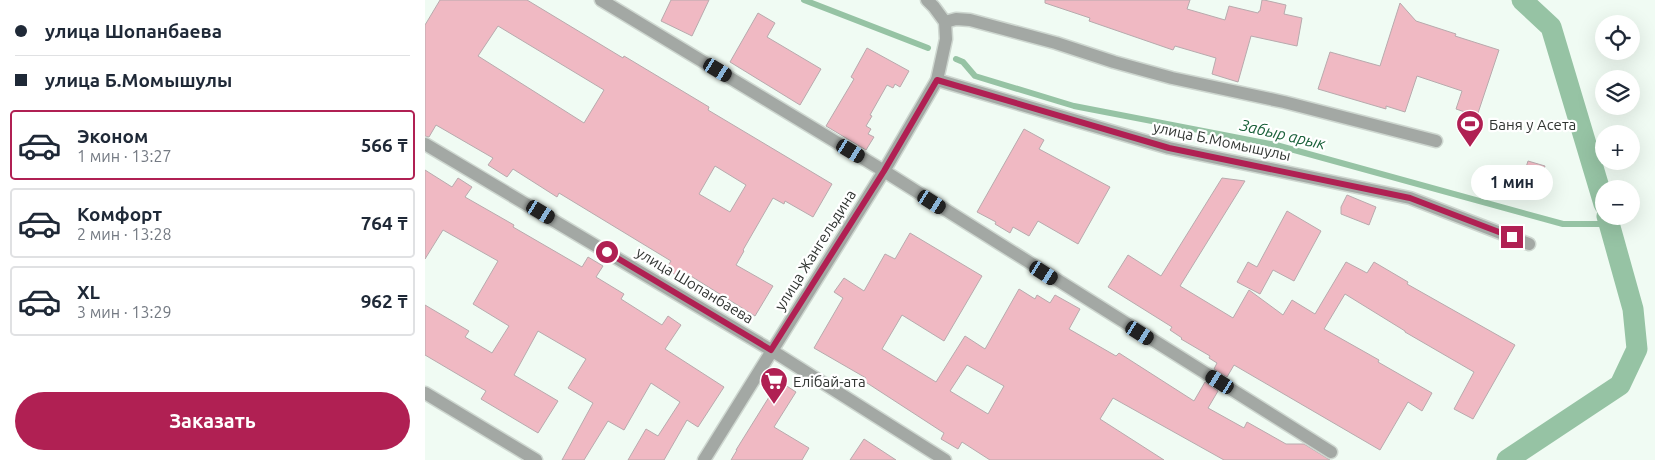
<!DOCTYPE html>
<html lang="ru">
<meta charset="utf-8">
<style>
:root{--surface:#fff;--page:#f6f6f7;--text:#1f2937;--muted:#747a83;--line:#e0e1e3;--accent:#b02053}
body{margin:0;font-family:Ubuntu,sans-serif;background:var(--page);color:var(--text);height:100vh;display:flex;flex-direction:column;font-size:19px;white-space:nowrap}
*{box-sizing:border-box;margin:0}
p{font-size:16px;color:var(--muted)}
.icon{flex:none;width:28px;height:28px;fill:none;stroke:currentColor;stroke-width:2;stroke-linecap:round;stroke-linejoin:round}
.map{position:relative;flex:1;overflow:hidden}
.panel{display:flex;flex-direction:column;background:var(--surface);width:425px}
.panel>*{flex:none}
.guide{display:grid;align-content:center;height:110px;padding:0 15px;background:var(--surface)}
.buttons{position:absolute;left:1170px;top:15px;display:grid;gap:10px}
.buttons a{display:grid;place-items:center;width:45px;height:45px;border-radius:50%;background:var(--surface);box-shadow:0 5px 20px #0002;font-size:25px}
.end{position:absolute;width:22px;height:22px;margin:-11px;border:6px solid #b02053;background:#fff;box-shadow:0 0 0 2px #fff}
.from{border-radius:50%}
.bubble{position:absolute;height:35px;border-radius:18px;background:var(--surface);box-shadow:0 5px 20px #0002;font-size:16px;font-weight:600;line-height:35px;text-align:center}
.car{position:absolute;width:15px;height:30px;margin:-15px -8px;border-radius:6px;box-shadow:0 0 4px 1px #0007;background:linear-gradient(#222 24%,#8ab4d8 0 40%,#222 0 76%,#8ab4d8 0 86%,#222 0)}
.guide b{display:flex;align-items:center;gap:18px;height:48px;font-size:19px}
.guide b+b{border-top:1px solid var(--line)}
.guide i{width:12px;height:12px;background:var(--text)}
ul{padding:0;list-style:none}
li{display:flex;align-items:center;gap:15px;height:70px;margin:0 10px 8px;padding:0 5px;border:2px solid var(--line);border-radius:5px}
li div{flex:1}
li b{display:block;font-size:19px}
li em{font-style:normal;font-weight:600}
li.on{border-color:var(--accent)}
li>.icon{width:45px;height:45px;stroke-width:1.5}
.cta{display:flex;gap:10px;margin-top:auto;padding:10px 15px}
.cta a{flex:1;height:58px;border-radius:30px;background:var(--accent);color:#fff;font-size:20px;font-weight:600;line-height:58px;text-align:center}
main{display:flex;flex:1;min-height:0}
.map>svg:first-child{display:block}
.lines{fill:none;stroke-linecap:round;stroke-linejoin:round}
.stream{stroke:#96c3a4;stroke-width:6}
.canal{stroke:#96c3a4;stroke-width:21}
.building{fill:#f0b9c3;stroke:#b8aaad;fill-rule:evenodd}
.street-casing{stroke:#ced7d0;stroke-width:15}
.street{stroke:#a3a8a4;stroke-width:12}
.route{stroke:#b02053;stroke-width:6}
.labels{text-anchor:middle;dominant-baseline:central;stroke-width:4.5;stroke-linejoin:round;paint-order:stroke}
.poi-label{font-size:15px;fill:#313532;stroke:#fff;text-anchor:start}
.street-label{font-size:15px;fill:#313532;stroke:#fff}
.water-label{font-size:16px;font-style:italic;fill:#1a613a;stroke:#fff}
</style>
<main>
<section class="panel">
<div class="guide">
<b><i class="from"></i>улица Шопанбаева</b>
<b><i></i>улица Б.Момышулы</b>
</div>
<ul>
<li class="on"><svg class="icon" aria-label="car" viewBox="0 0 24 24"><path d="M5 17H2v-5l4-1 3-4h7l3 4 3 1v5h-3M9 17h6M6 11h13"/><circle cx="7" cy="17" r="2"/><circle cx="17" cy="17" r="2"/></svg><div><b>Эконом</b><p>1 мин · 13:27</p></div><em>566 ₸</em></li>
<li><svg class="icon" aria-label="car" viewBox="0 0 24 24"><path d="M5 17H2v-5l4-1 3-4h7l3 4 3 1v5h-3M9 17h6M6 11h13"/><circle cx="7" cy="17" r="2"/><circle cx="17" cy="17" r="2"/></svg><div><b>Комфорт</b><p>2 мин · 13:28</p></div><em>764 ₸</em></li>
<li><svg class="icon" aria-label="car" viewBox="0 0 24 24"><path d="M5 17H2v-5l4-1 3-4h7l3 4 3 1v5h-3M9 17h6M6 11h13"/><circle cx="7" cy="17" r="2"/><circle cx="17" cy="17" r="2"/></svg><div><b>XL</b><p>3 мин · 13:29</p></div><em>962 ₸</em></li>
</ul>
<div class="cta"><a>Заказать</a></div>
</section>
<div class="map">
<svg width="1230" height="460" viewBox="0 0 1230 460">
<rect width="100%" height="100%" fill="#f0fbf3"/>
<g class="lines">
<!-- stream -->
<g class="stream">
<polyline points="379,0 503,48"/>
<polyline points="531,59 538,62 550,76 649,106 851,145 1138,224 1185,224"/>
</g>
<!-- canal -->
<g class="canal">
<polyline points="1097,0 1126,27 1179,204"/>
<polyline points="1082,460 1195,385 1212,349 1208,309 1182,216"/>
</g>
</g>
<!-- building -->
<g class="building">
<path d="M15,0H102L198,58L199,56L284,107L283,110L407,184L388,217L360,201L359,204L348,198L318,250L319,251L311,265L348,286L330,316L261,273L257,279L241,269L246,261L134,193L132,197L88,169L82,177L63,165L68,158L11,125L4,137L0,136V25ZM73,26L179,90L159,123L53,56ZM290,166L321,185L305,212L274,194Z"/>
<polygon points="246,0 284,0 267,36 236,21"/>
<polygon points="620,0 765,0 762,9 800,20 804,6 833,13 834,11 835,11 837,0 839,0 861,5 859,14 877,18 872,46 826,36 813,82 787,74 791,58 750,46 748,50 664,21 665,18 620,3"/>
<polygon points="975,3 991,21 1031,34 1030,36 1074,50 1052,116 1031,109 1037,91 992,76 980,112 961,106 961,109 893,89 905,52 955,66"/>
<polygon points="333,13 350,23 342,37 396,69 375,105 305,62"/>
<polygon points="442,48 484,71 475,87 470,84 468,88 462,85 445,115 447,116 441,126 446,129 443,134 449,137 441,150 401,126 429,79 426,77"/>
<polygon points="599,129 619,140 614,149 685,187 653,244 613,221 604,236 588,227 585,233 570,224 571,222 552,212"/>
<polygon points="1103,161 1120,166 1112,191 1095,186"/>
<polygon points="0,170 27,187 33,178 47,187 40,197 89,225 88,227 157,267 163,257 178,266 171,277 199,294 196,299 237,325 243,316 256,325 240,349 299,387 273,427 262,420 239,460 203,460 221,429 233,436 255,402 226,383 199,430 183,421 159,460 137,460 168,403 143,388 161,359 113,331 89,375 133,401 113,433 56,399 61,391 0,355 0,305 44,331 40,337 67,353 84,326 48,304 73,261 18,230 0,259"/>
<polygon points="797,178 820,181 755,286 808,318 824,290 858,315 867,300 890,314 921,262 942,273 949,262 983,282 982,284 1090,345 1048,419 1029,409 1049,372 980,332 980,331 920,294 899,329 954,360 953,362 1007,393 997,411 983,402 955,450 809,365 802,377 789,369 792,363 784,358 785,356 756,339 757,338 745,330 747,327 683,287 703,255 736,276"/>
<polygon points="922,195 951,207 944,225 916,214 916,207"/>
<polygon points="862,211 896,231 869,281 848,270 835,294 812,282 823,262 832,267"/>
<path d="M485,233L557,276L519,341L477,315L457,349L511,382L540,336L560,349L594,289L610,299L612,295L625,303L630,295L655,309L644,329L691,356L694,353L769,401L780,382L793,391L783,408L819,428L822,422L861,444H879L905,460H799L688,398L675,419L739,460H565L537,442L533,449L516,439L519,433L439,381L441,378L389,348L418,298L409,292L419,278L439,291L460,254L470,259ZM542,365L579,386L563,414L525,391Z"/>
<polygon points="354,381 371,392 349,427 384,448 377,460 306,460 312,450 311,450"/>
<polygon points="439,439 471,460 425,460"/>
</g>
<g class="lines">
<defs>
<g id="street">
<polyline points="176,0 459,171 906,452"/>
<polyline points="520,22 531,19 545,20 631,43 689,62 747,78 859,102 1011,141"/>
<polyline points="512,80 744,148 985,198 1104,244"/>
<polyline points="0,144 346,350 520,460"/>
<polyline points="0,393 111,460"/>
<polyline points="279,460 459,171 512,80 521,39 520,22 509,7 502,0"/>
</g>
</defs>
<!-- street casing -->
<use href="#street" class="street-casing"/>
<!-- street -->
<use href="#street" class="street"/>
</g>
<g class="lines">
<!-- route -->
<polyline class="route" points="182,252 346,350 459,171 512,80 744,148 985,198 1087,237"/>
</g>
<!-- icons -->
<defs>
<symbol id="stadium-pin" viewBox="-11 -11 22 30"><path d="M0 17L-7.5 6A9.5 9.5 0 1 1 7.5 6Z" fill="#b02053" stroke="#fff"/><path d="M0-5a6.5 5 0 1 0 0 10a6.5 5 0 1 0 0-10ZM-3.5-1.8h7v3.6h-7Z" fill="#fff"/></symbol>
<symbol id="supermarket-pin" viewBox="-11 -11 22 30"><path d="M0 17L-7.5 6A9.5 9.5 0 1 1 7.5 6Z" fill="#b02053" stroke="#fff"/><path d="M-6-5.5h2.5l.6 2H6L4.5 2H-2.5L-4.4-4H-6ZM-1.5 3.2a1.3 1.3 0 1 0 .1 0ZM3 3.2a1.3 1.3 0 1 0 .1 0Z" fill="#fff"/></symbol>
</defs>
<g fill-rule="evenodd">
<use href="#stadium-pin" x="1029" y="108" width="32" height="43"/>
<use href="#supermarket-pin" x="333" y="365" width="32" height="43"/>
</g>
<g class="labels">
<!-- poi labels -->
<g class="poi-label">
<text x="1064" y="124">Баня у Асета</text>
<text x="368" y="381">Елібай-ата</text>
</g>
<!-- street labels -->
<g class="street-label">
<text transform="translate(797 141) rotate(12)">улица Б.Момышулы</text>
<text transform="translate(390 250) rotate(-58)">улица Жангельдина</text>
<text transform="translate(270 285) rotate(31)">улица Шопанбаева</text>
</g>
<!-- water labels -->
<g class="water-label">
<text transform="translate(858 134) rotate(13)">Забыр арык</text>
</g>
</g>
</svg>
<div class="buttons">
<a><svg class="icon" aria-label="locate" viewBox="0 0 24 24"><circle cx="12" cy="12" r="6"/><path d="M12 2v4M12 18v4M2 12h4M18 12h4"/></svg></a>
<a><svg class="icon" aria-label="layers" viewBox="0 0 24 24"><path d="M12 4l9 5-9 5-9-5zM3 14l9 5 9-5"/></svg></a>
<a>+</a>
<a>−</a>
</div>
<i class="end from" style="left:182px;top:252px"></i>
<i class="end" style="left:1087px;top:237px"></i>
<div class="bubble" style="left:1046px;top:165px;width:82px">1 мин</div>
<i class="car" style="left:293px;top:70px;rotate:121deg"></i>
<i class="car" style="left:426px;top:151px;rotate:121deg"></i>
<i class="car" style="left:507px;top:202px;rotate:122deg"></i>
<i class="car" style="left:116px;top:212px;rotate:121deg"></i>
<i class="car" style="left:619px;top:273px;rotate:122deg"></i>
<i class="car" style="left:715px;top:333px;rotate:122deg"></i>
<i class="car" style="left:795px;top:382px;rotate:302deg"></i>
</div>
</main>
